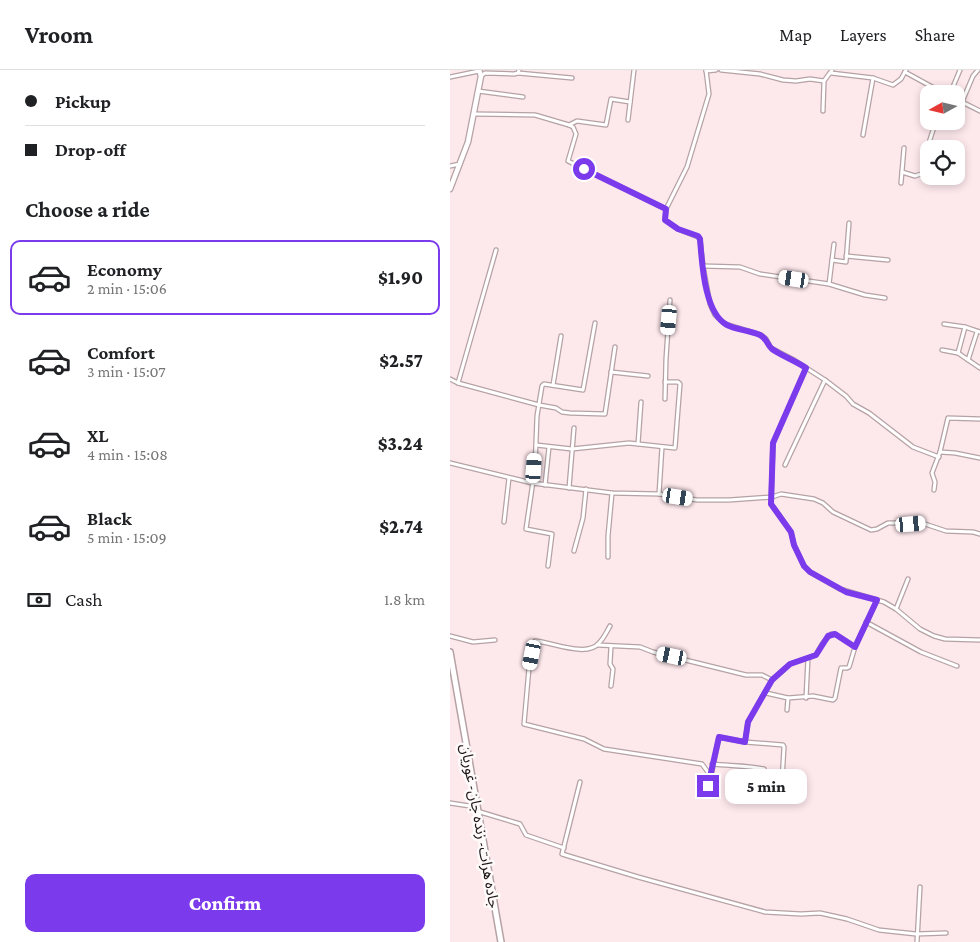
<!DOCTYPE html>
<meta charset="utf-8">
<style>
:root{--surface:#fff;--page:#f2f2f2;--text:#202124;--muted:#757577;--line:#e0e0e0;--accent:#7c3aed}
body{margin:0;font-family:"Crimson Pro","Noto Sans Arabic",serif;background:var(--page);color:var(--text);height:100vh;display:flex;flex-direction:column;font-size:19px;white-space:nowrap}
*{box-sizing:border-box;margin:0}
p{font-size:16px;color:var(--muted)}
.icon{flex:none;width:28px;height:28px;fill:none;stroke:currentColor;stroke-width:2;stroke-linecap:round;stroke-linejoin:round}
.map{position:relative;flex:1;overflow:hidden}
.sheet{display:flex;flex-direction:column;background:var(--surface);width:450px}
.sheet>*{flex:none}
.banner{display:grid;align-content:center;height:110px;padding:0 25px;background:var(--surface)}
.needle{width:32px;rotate:262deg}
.fabs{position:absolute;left:470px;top:15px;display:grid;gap:10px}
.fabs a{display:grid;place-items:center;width:45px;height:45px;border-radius:10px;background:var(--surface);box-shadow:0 2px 8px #0003;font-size:25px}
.end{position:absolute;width:22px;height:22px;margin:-11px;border:6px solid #7c3aed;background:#fff;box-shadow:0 0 0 2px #fff}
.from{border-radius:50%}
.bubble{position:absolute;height:35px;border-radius:10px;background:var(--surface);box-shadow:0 2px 8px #0003;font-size:16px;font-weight:800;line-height:35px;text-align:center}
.car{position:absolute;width:15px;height:30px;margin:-15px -8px;border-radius:6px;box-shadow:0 0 4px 1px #0007;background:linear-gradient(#fff 24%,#345 0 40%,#fff 0 76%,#345 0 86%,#fff 0)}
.banner b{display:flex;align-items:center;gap:18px;height:48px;font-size:19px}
.banner b+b{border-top:1px solid var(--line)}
.banner i{width:12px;height:12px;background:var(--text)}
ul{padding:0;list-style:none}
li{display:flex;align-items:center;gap:15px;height:75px;margin:0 10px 8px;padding:0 15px;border:2px solid transparent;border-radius:10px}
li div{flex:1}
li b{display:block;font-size:19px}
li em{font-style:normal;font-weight:800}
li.current{border-color:var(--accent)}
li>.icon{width:45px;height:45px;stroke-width:1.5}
h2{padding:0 25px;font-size:22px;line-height:60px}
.pay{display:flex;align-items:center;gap:12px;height:55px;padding:0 25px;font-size:19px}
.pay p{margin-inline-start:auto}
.primary-button{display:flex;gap:10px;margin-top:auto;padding:10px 25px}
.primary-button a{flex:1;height:58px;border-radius:10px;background:var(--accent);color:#fff;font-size:20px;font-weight:800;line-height:58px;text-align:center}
header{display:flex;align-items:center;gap:30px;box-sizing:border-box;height:70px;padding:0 25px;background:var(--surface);border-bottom:1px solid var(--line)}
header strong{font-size:24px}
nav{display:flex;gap:28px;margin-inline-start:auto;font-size:18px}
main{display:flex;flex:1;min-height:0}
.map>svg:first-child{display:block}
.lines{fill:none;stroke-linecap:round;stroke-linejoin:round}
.minor-casing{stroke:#b5a2a5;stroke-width:5.5}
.secondary-casing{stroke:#b5a2a5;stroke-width:7}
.primary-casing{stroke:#b5a2a5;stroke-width:8}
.minor{stroke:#fff;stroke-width:3}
.secondary{stroke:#fff;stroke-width:4.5}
.primary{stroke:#fff;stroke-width:5}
.route{stroke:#7c3aed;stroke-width:6}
.labels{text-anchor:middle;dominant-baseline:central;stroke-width:5;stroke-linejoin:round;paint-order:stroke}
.street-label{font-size:15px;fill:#1d1617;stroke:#fffbfb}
</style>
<header>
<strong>Vroom</strong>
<nav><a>Map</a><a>Layers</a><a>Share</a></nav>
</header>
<main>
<section class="sheet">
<div class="banner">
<b><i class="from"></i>Pickup</b>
<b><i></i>Drop-off</b>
</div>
<h2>Choose a ride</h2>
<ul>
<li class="current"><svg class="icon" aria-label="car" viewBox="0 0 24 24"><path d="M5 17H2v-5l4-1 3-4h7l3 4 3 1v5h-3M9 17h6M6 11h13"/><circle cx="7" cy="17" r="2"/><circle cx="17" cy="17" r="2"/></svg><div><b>Economy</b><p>2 min · 15:06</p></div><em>$1.90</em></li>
<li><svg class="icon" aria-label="car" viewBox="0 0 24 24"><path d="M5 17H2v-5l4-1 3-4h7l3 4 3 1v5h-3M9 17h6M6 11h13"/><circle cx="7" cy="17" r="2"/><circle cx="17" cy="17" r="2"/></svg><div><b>Comfort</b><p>3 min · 15:07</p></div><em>$2.57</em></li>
<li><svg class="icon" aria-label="car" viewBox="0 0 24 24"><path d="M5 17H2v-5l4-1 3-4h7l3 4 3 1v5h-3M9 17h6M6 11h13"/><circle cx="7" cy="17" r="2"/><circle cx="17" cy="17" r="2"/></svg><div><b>XL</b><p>4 min · 15:08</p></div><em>$3.24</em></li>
<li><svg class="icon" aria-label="car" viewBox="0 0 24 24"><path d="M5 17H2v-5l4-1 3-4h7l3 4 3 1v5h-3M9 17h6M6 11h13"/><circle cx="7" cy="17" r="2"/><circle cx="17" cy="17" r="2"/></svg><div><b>Black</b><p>5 min · 15:09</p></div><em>$2.74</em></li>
</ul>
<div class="pay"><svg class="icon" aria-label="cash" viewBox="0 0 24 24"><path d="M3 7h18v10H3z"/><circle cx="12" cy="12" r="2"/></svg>Cash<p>1.8 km</p></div>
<div class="primary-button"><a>Confirm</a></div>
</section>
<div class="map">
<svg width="530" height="872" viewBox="0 0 530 872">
<rect width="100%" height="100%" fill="#fde8ec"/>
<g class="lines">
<defs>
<g id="minor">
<polyline points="256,0 259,24 237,97 216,139 215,150 228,159 248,167 250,169 253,196 260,234 265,245 275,254 311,265 316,269 321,278 344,290 375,310 396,326 403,334 419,343 463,377 489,387"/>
<polyline points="271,0 310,4 333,10 346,11 360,9 374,11"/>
<polyline points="256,1 266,0"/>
<polyline points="455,2 495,24"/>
<polyline points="68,3 122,8"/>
<polyline points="381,3 423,8 443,15 451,9 456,0"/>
<polyline points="31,6 35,3 64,4 68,3 69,0"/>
<polyline points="0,7 29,1"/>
<polyline points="28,21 73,27"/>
<polyline points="500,24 510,0"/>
<polyline points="506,29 530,41"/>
<polyline points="512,32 523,6 528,0"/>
<polyline points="373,41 374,11 382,0"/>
<polyline points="24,44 85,45 119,55 123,57 126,64 118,91 216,139"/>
<polyline points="178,50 184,0"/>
<polyline points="119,55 127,51 156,55 161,29 180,32"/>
<polyline points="413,65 423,8"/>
<polyline points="0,96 10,94"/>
<polyline points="452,102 465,106 474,103 474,88 486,51"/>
<polyline points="451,113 454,78"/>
<polyline points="396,186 438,190"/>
<polyline points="382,190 396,192 399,153"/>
<polyline points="253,196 290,197 310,204 379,214 415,225 435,228"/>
<polyline points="379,214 384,174"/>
<polyline points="494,254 515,257 530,262"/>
<polyline points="492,280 508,283 530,298"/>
<polyline points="508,283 515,257"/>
<polyline points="518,290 527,262"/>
<polyline points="356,298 323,373 321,434 341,462 344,475 354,496 360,502 390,519 434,532 446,539 470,559 484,566 495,569 530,570"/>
<polyline points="161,302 198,306"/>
<polyline points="0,309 8,313 89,335 106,338 112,342 120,343 155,344 165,277"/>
<polyline points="8,313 46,180"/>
<polyline points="103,315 111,266"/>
<polyline points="215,329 216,289 220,230"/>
<polyline points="188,374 191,332"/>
<polyline points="86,375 122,379 179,373 225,378 230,314 228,312 215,312"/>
<polyline points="490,382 505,383 530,388"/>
<polyline points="0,393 82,413 162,423 209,424 247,430 279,430 322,427 331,424 364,429 373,433 383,442 421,460 427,459 438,453 472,453 496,461 523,462 530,464"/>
<polyline points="335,395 375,310"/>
<polyline points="95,415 99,377"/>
<polyline points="119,418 124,358"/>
<polyline points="484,420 485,412 482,403 490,382 498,348 530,349"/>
<polyline points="209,424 212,377"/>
<polyline points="54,452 59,408"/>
<polyline points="124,481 133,448 136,419"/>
<polyline points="158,487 158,466 162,423"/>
<polyline points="98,496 102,464 76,459 85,398 87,346 92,316 94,314 133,320 145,253"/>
<polyline points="446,539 458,509"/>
<polyline points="416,552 471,582 507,596"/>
<path d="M160,556C157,561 154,568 149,573C137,588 102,572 85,571L79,598L74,654L134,669L154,679L252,694L260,705"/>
<polyline points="0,566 23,572 45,570"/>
<polyline points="148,575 190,577 203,582 296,605 312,605 322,610"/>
<polyline points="161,616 163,599 160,594 161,576"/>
<polyline points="316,623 338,628"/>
<polyline points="356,628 358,588"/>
<polyline points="337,640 338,628 363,626 383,630 385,628 391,598 397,598 399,597 405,577 427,530"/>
<polyline points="295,672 298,652 322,610 340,594 366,585 372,574 381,564 385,564 405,577"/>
<path d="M262,694C279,696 297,695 314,699"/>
<polyline points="130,712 112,784 188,807 315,842 351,844 370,843 397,849 429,860 466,864 496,863"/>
<polyline points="259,716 269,667 295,672 333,675 334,677 331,728"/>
<polyline points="0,733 26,737"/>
<polyline points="27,741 70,754 76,765 114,778"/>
<polyline points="467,872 470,817"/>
</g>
<polyline id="secondary" points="0,119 18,72 31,6 29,0"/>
<polyline id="primary" points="0,582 51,872"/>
</defs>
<!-- minor casing -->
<use href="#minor" class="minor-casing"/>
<!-- secondary casing -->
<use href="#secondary" class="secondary-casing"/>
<!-- primary casing -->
<use href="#primary" class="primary-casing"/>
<!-- minor -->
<use href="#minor" class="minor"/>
<!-- secondary -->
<use href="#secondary" class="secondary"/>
<!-- primary -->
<use href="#primary" class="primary"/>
</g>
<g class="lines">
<!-- route -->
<path class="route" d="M134,99L216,139L215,150L228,159L248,166L250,169C252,192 254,243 277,255C287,260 299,260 310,265C317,268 317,275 322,279C332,286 346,291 356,298L323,373L321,434L341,462L344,475L354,496L360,502L396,522L427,530L405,577L385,564L378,566L366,585L340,594L322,610L298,652L295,672L269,667L258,716"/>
</g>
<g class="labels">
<!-- street labels -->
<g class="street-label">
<text transform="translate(30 756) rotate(80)">جاده هرات- زنده جان- غوریان</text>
</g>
</g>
</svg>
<div class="fabs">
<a><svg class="needle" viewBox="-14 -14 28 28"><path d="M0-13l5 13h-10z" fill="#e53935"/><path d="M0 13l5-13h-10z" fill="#757577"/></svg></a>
<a><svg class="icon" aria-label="locate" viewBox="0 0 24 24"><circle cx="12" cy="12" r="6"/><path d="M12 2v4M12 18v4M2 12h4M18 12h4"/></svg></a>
</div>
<i class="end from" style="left:134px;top:99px"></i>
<i class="end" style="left:258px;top:716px"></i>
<div class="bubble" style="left:275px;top:699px;width:82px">5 min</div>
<i class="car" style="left:344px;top:209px;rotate:279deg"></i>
<i class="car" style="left:219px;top:250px;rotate:185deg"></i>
<i class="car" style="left:84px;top:398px;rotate:4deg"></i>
<i class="car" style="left:228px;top:427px;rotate:99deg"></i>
<i class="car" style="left:461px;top:454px;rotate:85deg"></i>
<i class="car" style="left:82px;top:585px;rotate:191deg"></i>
<i class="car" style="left:222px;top:586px;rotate:282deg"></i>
</div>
</main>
